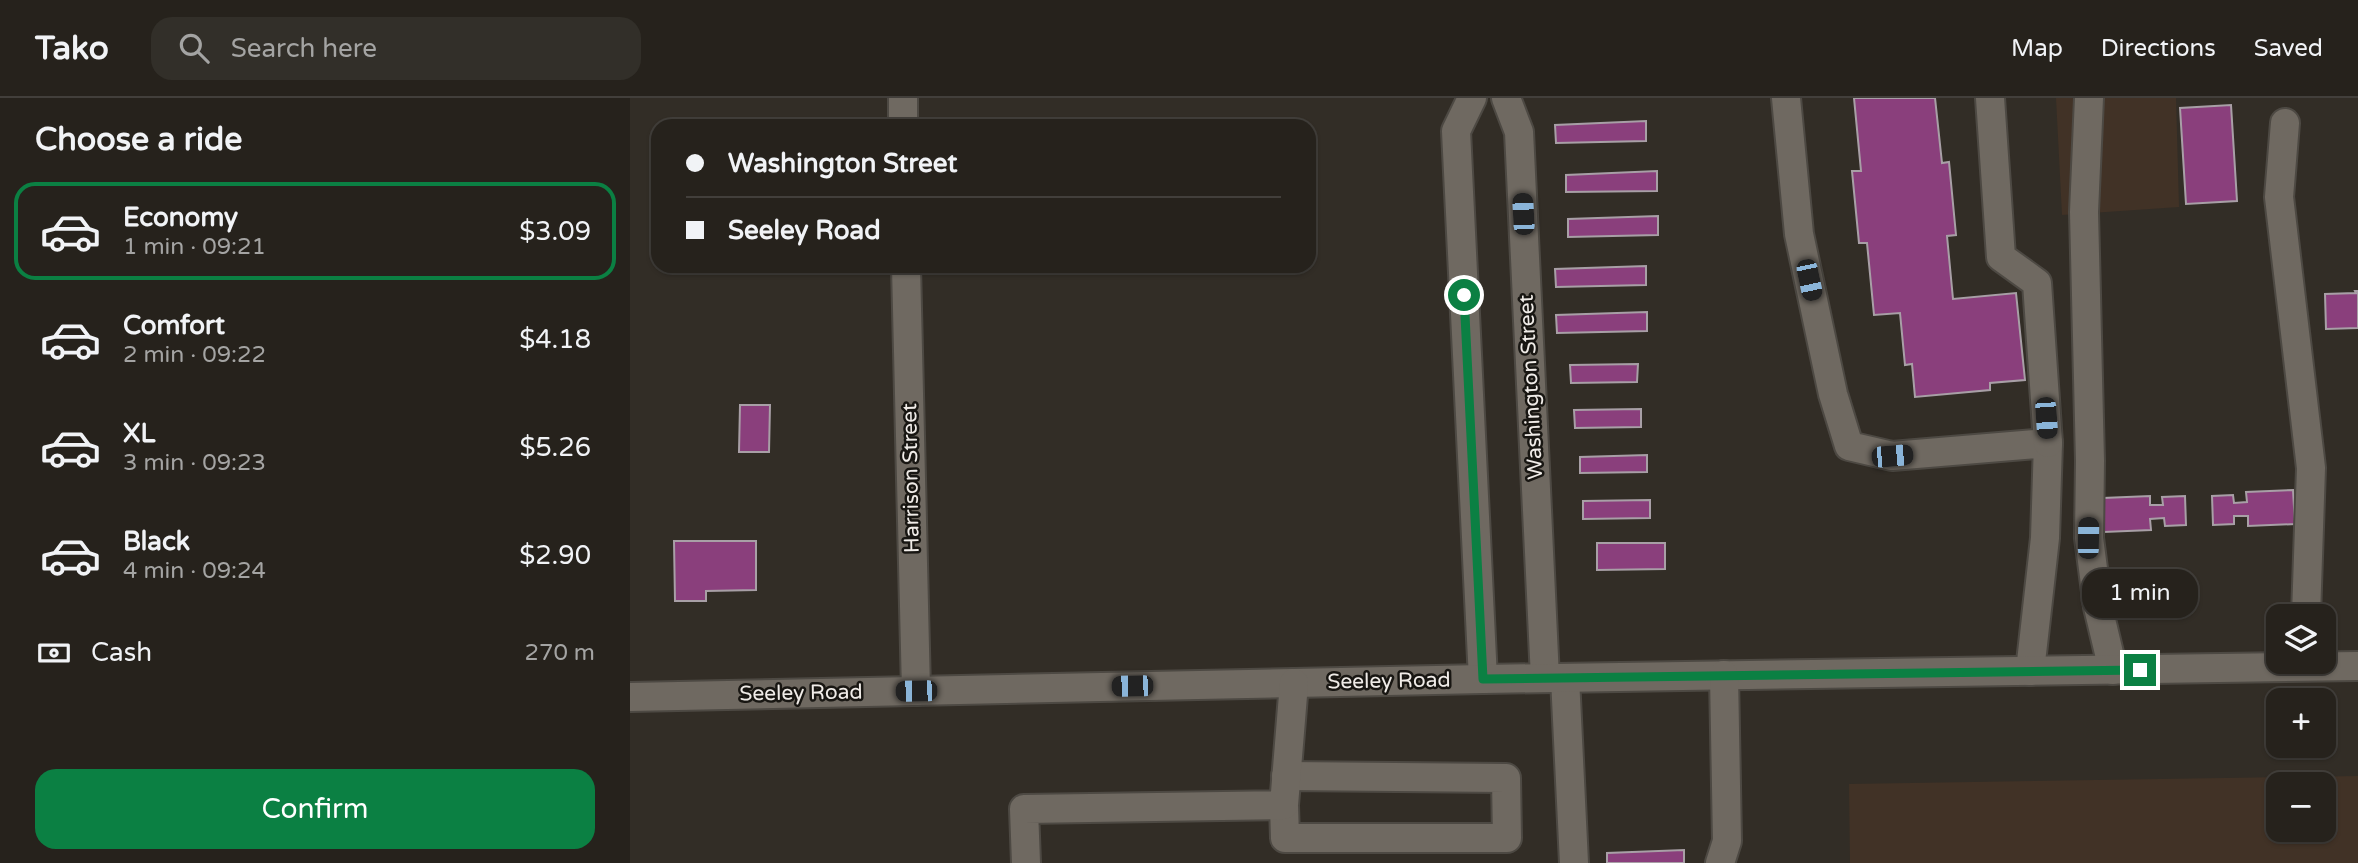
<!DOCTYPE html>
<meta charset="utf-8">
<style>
:root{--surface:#26221c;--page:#322f29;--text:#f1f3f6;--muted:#a4a4a3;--line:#423f3b;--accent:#0b8043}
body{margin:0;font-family:"Varela Round",sans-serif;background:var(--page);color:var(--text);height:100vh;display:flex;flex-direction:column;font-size:26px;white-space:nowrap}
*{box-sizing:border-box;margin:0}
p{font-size:23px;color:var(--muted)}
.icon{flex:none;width:38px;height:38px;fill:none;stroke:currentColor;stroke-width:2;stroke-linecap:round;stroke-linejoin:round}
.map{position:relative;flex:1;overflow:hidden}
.side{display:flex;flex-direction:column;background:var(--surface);width:630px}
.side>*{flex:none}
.hud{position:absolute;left:21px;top:21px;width:665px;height:154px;border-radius:21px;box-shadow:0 2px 5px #0004,0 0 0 2px var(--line);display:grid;align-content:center;height:154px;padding:0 35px;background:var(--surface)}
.controls{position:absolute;left:1636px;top:506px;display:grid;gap:14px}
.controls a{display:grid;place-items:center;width:70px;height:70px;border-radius:14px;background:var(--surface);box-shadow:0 2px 5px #0004,0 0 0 2px var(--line);font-size:35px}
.end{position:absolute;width:32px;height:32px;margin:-16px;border:9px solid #0b8043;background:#fff;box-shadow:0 0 0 4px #fff}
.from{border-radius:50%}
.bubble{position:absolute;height:49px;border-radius:21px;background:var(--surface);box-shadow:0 2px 5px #0004,0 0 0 2px var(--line);font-size:23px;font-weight:600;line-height:49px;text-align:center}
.car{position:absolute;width:21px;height:42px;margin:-21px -10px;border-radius:9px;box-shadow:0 0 5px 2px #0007;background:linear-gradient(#222 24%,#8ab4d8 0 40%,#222 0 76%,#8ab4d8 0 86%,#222 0)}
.hud b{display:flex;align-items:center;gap:24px;height:66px;font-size:26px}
.hud b+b{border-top:2px solid var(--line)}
.hud i{width:18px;height:18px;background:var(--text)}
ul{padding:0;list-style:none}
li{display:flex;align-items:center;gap:21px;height:98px;margin:0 14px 10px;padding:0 21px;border:4px solid transparent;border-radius:21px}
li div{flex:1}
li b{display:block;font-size:26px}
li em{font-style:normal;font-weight:600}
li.on{border-color:var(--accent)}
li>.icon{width:63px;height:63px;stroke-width:1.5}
h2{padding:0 35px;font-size:32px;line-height:84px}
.pay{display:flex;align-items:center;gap:18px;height:77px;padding:0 35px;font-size:26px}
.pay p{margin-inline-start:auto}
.button{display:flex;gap:14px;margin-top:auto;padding:14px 35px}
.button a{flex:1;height:80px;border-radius:21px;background:var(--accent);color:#fff;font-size:28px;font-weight:600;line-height:80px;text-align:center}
header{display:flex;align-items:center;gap:42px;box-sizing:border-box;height:98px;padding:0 35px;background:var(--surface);border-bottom:2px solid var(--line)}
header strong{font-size:33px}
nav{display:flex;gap:38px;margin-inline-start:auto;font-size:24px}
.search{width:490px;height:63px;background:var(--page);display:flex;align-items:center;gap:18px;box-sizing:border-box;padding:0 24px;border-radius:21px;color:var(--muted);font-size:26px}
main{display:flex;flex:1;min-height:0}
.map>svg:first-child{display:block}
.industrial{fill:#413226;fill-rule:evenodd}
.building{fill:#8a3f7c;stroke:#a89fa6;stroke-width:2}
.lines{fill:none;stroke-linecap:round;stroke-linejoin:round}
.minor-casing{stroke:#4d4943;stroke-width:32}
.minor{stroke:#6f6961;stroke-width:28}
.route{stroke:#0b8043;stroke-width:9}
.labels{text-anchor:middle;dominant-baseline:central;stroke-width:5;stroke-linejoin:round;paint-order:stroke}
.street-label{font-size:21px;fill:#f0ece8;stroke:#181612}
</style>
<header>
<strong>Tako</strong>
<div class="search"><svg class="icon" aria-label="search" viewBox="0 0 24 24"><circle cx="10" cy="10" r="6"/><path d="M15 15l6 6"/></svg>Search here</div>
<nav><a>Map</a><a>Directions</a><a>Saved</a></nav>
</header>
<main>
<section class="side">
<h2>Choose a ride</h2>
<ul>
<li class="on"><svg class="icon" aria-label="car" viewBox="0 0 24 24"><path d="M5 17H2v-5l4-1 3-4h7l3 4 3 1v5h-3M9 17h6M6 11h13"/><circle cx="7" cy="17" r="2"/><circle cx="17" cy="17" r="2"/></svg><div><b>Economy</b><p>1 min · 09:21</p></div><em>$3.09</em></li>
<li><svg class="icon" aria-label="car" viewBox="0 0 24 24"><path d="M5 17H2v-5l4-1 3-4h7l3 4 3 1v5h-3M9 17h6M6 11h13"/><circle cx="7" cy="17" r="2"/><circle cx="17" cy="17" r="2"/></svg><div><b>Comfort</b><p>2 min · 09:22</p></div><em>$4.18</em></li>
<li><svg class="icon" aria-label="car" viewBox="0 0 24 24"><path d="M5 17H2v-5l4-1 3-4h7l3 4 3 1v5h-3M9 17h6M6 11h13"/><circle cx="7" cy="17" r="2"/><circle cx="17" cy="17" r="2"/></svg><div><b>XL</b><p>3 min · 09:23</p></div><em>$5.26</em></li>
<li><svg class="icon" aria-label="car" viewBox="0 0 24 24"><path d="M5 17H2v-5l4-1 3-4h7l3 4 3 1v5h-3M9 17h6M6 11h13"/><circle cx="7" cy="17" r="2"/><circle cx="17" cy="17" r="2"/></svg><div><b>Black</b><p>4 min · 09:24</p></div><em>$2.90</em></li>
</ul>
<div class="pay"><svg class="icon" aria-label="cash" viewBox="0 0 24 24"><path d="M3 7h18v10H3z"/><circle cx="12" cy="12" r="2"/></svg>Cash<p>270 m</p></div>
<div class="button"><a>Confirm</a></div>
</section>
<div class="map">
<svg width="1728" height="765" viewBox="0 0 1728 765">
<rect width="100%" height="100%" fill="#322d26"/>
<!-- industrial -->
<g class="industrial">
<polygon points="1426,0 1546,0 1549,109 1432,117"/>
<path d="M1728,678V765H1220L1219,686ZM1648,686H1694V732H1648Z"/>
</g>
<!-- building -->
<g class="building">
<polygon points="1224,0 1305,0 1312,65 1319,64 1326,137 1317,138 1323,201 1386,195 1395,282 1360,285 1360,292 1285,299 1282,266 1275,267 1270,215 1244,217 1237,145 1229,145 1222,73 1231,73"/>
<polygon points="1601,7 1607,103 1556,106 1550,10"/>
<polygon points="1016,23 1016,43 926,45 925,27"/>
<polygon points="1027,73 1027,93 936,94 936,77"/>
<polygon points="1028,118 1028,137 938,139 938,121"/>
<polygon points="1016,168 1016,187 926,189 925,171"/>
<polygon points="1725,193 1728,193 1728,230 1696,231 1695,196 1726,195"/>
<polygon points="1017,214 1017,233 927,235 926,217"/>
<polygon points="1008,266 1007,284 941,285 940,267"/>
<polygon points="110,307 140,307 139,354 109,354"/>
<polygon points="1011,311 1011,329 945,330 944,312"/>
<polygon points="1017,357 1017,374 950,375 950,359"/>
<polygon points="1663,392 1665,426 1618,428 1618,418 1604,418 1604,426 1583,427 1582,398 1603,397 1604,405 1617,404 1616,394"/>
<polygon points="1520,398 1520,407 1533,407 1532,399 1555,398 1556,427 1535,428 1534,420 1520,421 1521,432 1474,434 1473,400"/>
<polygon points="1020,402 1020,420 953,421 953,403"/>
<polygon points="44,443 126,443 126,492 76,493 76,503 45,503"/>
<polygon points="967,445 1035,445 1035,471 967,472"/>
<polygon points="1054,752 1054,765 977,765 977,755"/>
</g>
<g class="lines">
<defs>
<g id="minor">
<polyline points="273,0 273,28"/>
<polyline points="842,0 826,33 853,581"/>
<polyline points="876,0 889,34 915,580"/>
<polyline points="1156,0 1169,136 1203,296 1219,348 1262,358 1418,345 1415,440 1400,573"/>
<polyline points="1360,0 1371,159 1407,185 1418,345"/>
<polyline points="1459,0 1454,114 1460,363 1459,440 1468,509 1483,572"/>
<polyline points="1655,25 1649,99 1681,370 1676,518"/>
<polyline points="276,168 286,593"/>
<polyline points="935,580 944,765"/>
<polyline points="0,599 853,581 1728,568"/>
<polyline points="654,707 655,740 877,740 876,680 656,678"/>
<polyline points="396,765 394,711 654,707 664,585"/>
<polyline points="1090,765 1097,743 1094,577"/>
</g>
</defs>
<!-- minor casing -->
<use href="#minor" class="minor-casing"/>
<!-- minor -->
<use href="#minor" class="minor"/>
</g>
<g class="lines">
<!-- route -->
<polyline class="route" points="834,197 853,581 1510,572"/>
</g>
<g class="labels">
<!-- street labels -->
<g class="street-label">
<text transform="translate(901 289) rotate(-93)">Washington Street</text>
<text transform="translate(281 380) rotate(-91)">Harrison Street</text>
<text transform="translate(759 583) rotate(-1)">Seeley Road</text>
<text transform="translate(171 595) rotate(-1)">Seeley Road</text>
</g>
</g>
</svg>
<div class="controls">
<a><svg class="icon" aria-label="layers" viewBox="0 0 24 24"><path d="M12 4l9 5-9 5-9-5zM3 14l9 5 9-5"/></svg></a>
<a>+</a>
<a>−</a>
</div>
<i class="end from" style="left:834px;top:197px"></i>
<i class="end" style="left:1510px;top:572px"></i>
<div class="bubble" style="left:1452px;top:471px;width:116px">1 min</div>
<i class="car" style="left:893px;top:116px;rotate:357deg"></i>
<i class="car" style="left:1179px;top:182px;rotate:168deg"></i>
<i class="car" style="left:1416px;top:320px;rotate:176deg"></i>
<i class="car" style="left:1262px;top:358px;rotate:85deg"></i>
<i class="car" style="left:1458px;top:440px;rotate:1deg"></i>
<i class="car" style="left:502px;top:588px;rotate:269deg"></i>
<i class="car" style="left:286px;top:593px;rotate:269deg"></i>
<div class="hud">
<b><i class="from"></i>Washington Street</b>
<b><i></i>Seeley Road</b>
</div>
</div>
</main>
